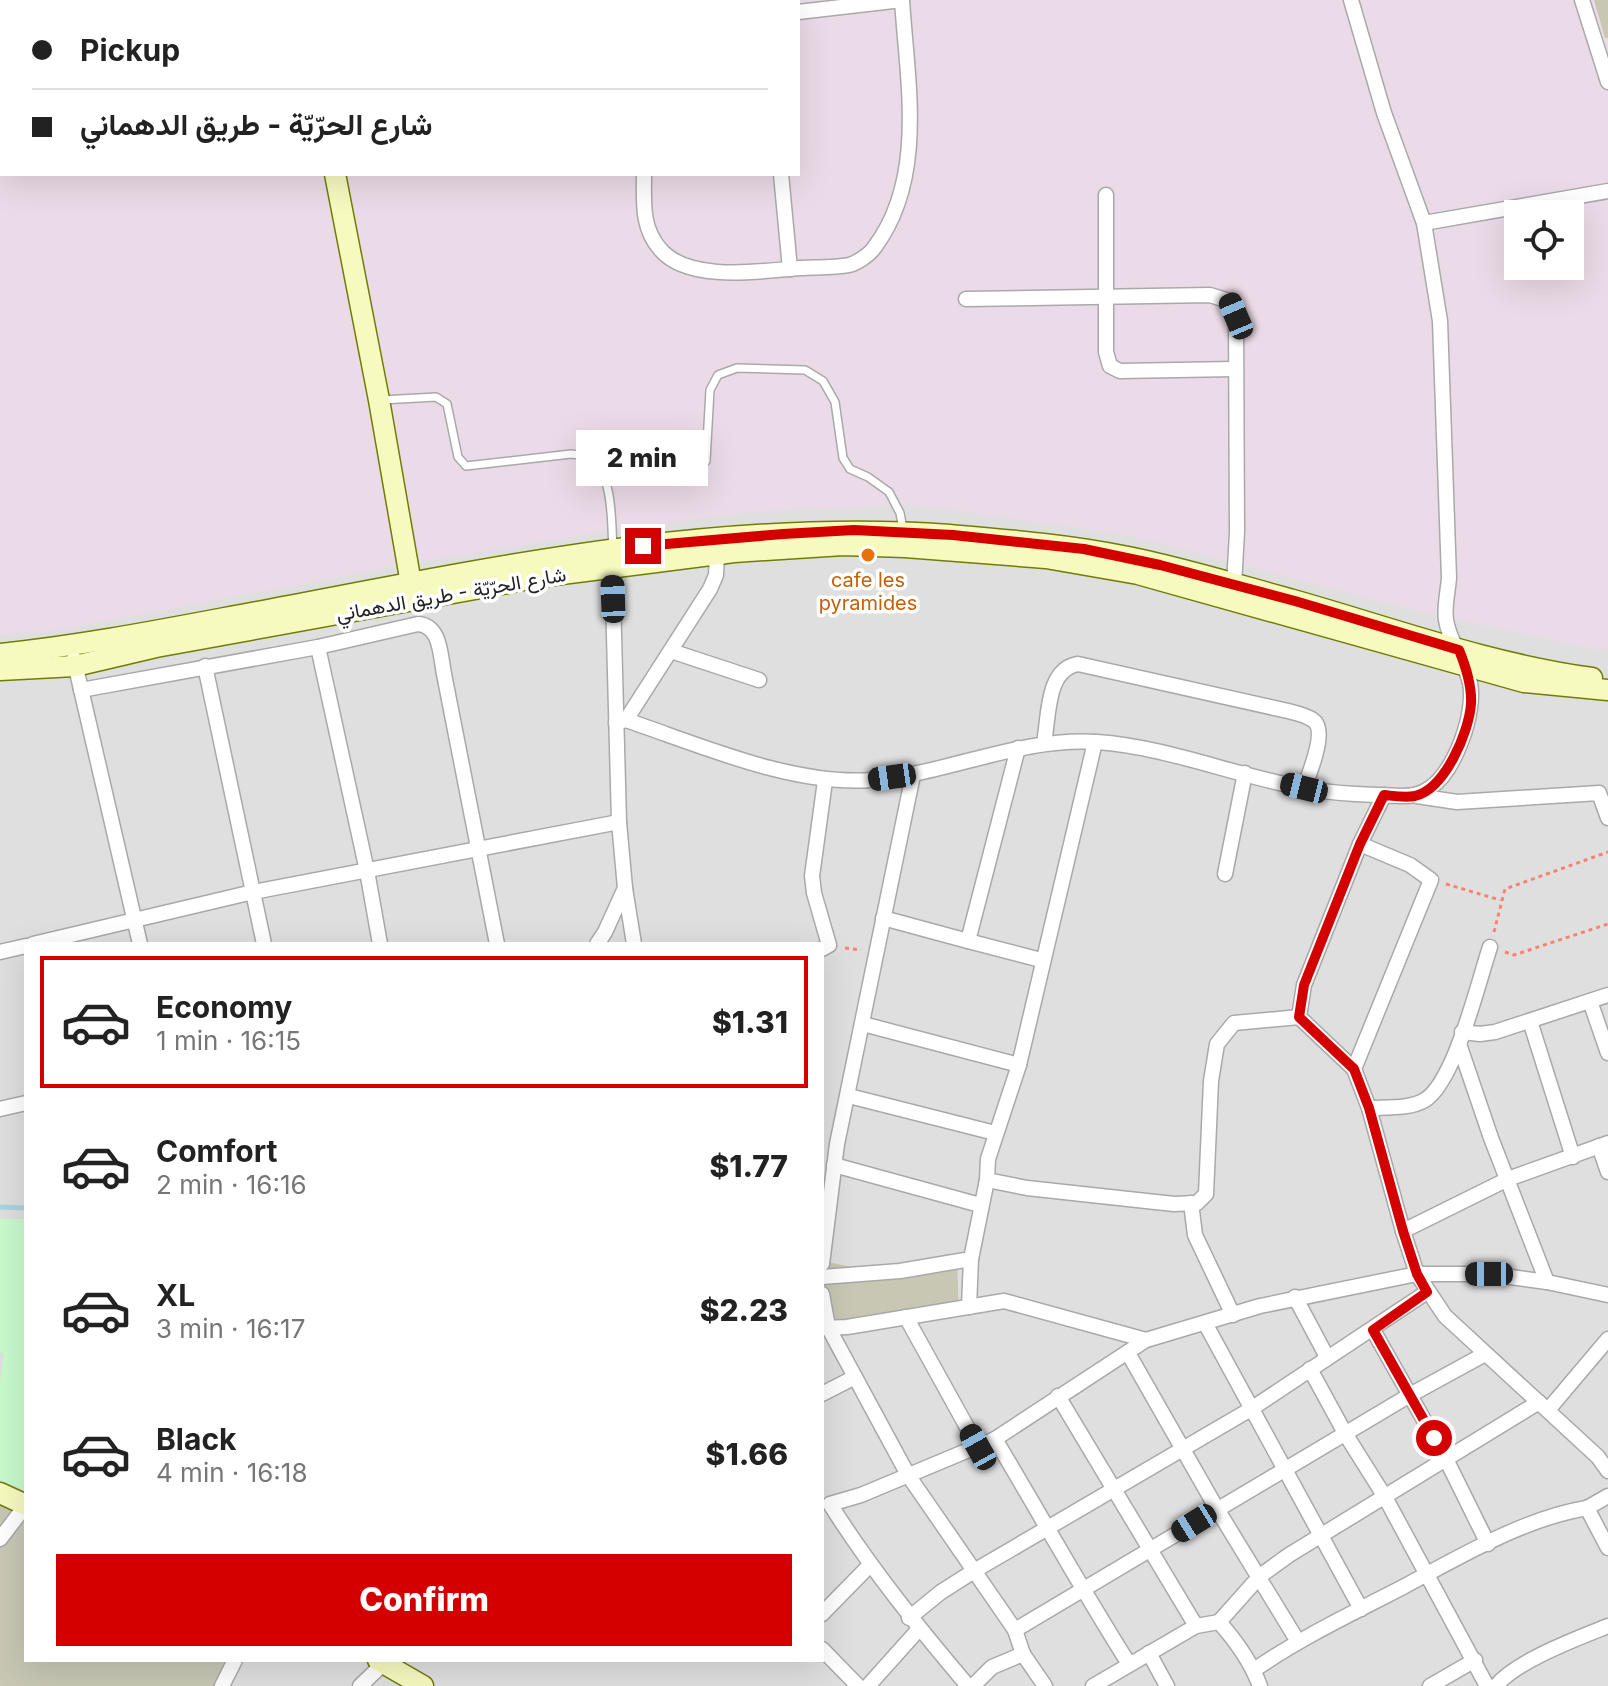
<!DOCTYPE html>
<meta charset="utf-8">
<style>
:root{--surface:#fff;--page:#f6f6f6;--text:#222;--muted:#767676;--line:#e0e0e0;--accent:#d40000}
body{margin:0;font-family:Inter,Vazirmatn,sans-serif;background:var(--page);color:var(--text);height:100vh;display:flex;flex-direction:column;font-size:30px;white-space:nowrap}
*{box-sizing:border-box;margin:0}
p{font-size:26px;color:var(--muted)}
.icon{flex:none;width:44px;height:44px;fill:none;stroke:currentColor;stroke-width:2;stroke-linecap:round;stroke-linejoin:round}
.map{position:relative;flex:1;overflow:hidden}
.details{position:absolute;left:24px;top:942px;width:800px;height:720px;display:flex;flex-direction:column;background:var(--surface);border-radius:0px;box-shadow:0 8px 32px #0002}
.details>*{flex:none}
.hud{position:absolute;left:0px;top:0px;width:800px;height:176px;box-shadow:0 8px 32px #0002;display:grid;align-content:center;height:176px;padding:0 32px;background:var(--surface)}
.buttons{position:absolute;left:1504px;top:200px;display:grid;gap:16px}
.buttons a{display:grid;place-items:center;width:80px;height:80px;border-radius:0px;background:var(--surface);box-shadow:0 8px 32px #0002;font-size:40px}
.end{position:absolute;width:36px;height:36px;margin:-18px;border:10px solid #d40000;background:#fff;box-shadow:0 0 0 4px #fff}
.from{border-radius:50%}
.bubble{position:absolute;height:56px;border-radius:0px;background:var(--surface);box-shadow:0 8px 32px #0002;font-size:26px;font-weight:800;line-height:56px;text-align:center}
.car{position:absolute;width:24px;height:48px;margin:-24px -12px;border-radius:10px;box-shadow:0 0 6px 2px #0007;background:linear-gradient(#222 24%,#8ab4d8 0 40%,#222 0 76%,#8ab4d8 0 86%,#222 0)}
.hud b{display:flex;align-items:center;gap:28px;height:76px;font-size:30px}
.hud b+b{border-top:2px solid var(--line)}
.hud i{width:20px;height:20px;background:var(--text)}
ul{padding:14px 0 0;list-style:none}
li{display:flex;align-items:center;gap:24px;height:132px;margin:0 16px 12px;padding:0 16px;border:4px solid transparent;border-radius:0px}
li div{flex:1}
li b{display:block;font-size:30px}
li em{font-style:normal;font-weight:800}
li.active{border-color:var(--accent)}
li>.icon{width:72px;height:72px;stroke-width:1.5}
.primary-button{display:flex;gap:16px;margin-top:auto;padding:16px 32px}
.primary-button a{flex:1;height:92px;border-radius:0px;background:var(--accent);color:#fff;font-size:32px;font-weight:800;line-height:92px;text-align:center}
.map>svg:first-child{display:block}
.residential{fill:#e0dfdf;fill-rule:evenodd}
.industrial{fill:#ebdbe8;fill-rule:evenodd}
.construction{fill:#c7c7b4}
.park{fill:#c8facc}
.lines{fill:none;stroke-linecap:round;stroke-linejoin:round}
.stream{stroke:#aad3df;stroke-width:5}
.lane-casing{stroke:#a9a9a9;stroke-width:10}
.street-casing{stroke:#a9a9a9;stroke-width:17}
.secondary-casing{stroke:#707d05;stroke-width:23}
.path{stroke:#fa8072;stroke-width:3;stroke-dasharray:4 4;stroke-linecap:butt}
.lane{stroke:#fff;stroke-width:7}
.street{stroke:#fff;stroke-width:14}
.secondary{stroke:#f7fabf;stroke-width:20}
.route{stroke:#d40000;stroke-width:10}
.food-dot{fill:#e8710a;stroke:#fff;stroke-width:3}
.labels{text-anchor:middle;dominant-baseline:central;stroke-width:7;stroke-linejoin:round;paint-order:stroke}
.food-label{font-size:20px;fill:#c56008;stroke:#fff}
.street-label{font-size:20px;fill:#222;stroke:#fff}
</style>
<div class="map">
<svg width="1608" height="1686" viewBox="0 0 1608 1686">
<rect width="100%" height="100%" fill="#f2efe9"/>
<!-- residential -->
<path class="residential" d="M0,0H1608V1686H0ZM2,2H798V174H2ZM1518,214H1570V266H1518ZM26,944H822V1660H26Z"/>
<!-- industrial -->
<path class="industrial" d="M0,0H1608V648L1599,650L1418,611L1132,536L917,505L760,511L626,528L425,561L59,630L0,634ZM2,2H798V174H2ZM1518,214H1570V266H1518Z"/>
<!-- construction -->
<g class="construction">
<polygon points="1594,0 1608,0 1608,38 1605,38"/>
<polygon points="957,1260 959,1313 822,1329 822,1261 893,1275"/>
<polygon points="0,1501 26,1513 26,1660 239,1660 226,1686 0,1686"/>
</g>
<!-- park -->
<polygon class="park" points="0,1219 26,1219 26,1491 0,1480 0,1382 4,1354 0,1352"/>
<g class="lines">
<!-- stream -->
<polyline class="stream" points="0,1207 26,1208"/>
<defs>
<g id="lane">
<polyline points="45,0 46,2"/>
<path d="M381,400L436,397L447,404L458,457L466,466L571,454C578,455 585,455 590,458C614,476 611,522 613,549"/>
<polyline points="706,461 710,390 718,375 737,368 805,370 823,381 835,402 843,458 850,469 868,477 889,492 900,513 903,529"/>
</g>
<g id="street">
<polyline points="597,0 598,2"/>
<polyline points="1582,0 1608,82"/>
<polyline points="798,12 902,0"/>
<path d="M644,174C644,201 641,227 660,249C688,283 762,271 800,268C816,267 834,268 849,265C857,263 869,255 874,248C927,178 907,81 902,0"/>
<polyline points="781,174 790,269"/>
<polyline points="1106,195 1106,352 1110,366 1120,371 1234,369"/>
<polyline points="1424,223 1608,191"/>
<polyline points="966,299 1210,295 1229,301 1236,316 1237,532 1234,585"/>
<polyline points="318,647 367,871 380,944"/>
<polyline points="671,651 759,680"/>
<polyline points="74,659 140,944"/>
<polyline points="205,666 264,944"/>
<path d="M81,690L318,647L418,624C441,626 440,654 444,674L497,944"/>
<polyline points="626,720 710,589 716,575 717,554"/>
<path d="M616,723L626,720C700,745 793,786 871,780C948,774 1019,737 1097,742C1168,747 1235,776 1304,788C1335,794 1369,795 1401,796C1412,796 1420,795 1430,788C1455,771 1476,713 1470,683C1465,661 1449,641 1446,620C1444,607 1448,591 1449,578L1440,321L1424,223L1384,113L1351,0"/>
<path d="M1044,743C1049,717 1046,669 1078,664L1288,711C1296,713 1306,715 1313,720C1328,730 1309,774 1304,788"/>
<polyline points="1417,796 1457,802 1599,793 1608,818"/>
<polyline points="1225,874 1245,773"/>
<polyline points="625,888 634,944"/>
<polyline points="883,918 968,941 1018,748"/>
<polyline points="968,941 1041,960"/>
<polyline points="33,944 253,892 619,822"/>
<polyline points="597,944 605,932 625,888 619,822 612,560"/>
<polyline points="822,949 829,945 814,893 812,876 825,781"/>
<polyline points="0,952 26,946"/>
<polyline points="1590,1001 1608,1053"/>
<polyline points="1299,1017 1304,985 1360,844 1384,795"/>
<polyline points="1530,1021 1573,1157"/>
<polyline points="863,1024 1019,1065"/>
<polyline points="1462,1032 1480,1034 1495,1032 1608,995"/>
<polyline points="1459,1044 1491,1138 1547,1282"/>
<polyline points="1354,1069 1431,880 1410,865 1360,844"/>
<polyline points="849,1096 995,1133"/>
<path d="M1369,1108C1387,1107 1410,1109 1425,1100C1455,1081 1478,983 1490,947"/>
<polyline points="0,1109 26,1103"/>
<polyline points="1599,1146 1608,1172"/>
<polyline points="834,1165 980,1205"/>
<polyline points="987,1180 1027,1188 1174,1204 1197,1203 1206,1194 1211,1081 1217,1044 1234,1023 1299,1017 1354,1069 1369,1108 1403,1231 1417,1274 1445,1316 1598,1457 1608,1471"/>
<polyline points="1191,1203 1195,1235 1233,1315"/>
<polyline points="1403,1231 1508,1179 1608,1143"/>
<polyline points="822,1264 837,1144 913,775"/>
<polyline points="822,1277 900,1271 971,1259"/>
<polyline points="822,1294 828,1327 908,1475 1015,1630 1023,1654"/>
<polyline points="1295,1297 1327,1357"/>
<polyline points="969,1307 971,1259 987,1180 988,1159 1019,1065 1095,742"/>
<polyline points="906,1317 978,1447"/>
<polyline points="1205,1323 1361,1609"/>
<polyline points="822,1328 847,1327 1004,1301 1146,1340"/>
<polyline points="1373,1330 1446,1459 1488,1544"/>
<polyline points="1128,1353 1217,1509 1297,1640"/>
<polyline points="1310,1369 1346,1435 1385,1497 1487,1686"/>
<polyline points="822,1394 855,1377"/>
<polyline points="1058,1396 1196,1626"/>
<polyline points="1548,1410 1608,1339"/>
<path d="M995,1439C1040,1514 1082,1590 1129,1664"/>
<polyline points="1587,1508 1608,1496"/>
<polyline points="0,1539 26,1505"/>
<polyline points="822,1614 869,1566"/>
<polyline points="909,1618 941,1592 974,1571 1251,1409 1427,1292"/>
<polyline points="1219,1622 1260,1576 1289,1555 1539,1402"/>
<polyline points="1015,1630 1410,1395 1485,1354"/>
<polyline points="822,1649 858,1686"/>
<polyline points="1149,1653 1167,1686"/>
<path d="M1254,1670C1302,1637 1351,1614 1403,1587C1459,1557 1525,1518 1587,1508L1608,1548"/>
<polyline points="222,1686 235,1660"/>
<polyline points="360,1686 384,1663"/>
<polyline points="868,1686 919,1629"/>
<path d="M968,1686C918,1627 871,1569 830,1504L861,1495L995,1439L1146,1340L1260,1306L1417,1274H1489L1547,1282L1608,1295"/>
<polyline points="973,1686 992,1667 1023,1654 1045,1686"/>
<path d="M1093,1686L1196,1626L1219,1622C1236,1641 1251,1662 1260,1686"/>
<polyline points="1430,1686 1475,1660"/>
<path d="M1496,1686C1516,1661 1578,1638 1608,1626"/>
</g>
<g id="secondary">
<polyline points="298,0 298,2"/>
<polyline points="335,174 379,400 413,595"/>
<path d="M0,654C87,645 171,628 257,612C485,569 717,518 950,535C1009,540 1070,545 1128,557C1183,568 1238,585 1293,600C1392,628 1489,664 1592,678"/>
<polyline points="0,670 75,666 156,647 546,576 734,552 843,545 905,547 1046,558 1138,574 1524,682 1608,690"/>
<polyline points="0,1493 26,1505"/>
<polyline points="378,1660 423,1686"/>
</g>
</defs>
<!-- lane casing -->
<use href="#lane" class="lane-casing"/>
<!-- street casing -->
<use href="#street" class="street-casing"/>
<!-- secondary casing -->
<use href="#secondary" class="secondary-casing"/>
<!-- path -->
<g class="path">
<polyline points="1446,884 1500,900"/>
<polyline points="1494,932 1505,889 1608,852"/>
<polyline points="845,948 861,950"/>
<polyline points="1505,952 1514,955 1608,924"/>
</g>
<!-- lane -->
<use href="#lane" class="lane"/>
<!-- street -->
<use href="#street" class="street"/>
<!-- secondary -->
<use href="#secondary" class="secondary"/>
</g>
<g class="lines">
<!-- route -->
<path class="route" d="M643,546L783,534L854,530L953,535L1084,549L1160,565L1295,601L1459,650C1466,667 1472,685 1471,704C1469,732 1445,789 1415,796C1405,798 1394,796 1384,795L1360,844L1304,985L1299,1017L1354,1069L1369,1108L1403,1231L1417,1274L1427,1292L1373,1330L1434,1438"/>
</g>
<!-- markers -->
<circle class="food-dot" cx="868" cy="555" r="8"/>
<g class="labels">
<!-- food labels -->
<g class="food-label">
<text x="868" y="580">cafe les<tspan x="868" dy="23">pyramides</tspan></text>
</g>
<!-- street labels -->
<g class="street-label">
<text transform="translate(451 594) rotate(-10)">شارع الحرّيّة - طريق الدهماني</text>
</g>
</g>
</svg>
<div class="buttons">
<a><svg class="icon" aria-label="locate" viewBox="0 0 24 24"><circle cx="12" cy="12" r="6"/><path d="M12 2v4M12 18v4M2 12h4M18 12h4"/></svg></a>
</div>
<i class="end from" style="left:1434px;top:1438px"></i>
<i class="end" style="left:643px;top:546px"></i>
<div class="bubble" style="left:576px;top:430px;width:132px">2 min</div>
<i class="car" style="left:1236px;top:316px;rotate:337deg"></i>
<i class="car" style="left:613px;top:599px;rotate:358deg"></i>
<i class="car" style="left:892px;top:777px;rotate:262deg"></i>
<i class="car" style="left:1304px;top:788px;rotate:284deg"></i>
<i class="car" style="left:1489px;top:1274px;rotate:270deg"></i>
<i class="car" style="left:978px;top:1447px;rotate:331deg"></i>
<i class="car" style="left:1194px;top:1523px;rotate:238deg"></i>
<div class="hud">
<b><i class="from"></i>Pickup</b>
<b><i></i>شارع الحرّيّة - طريق الدهماني</b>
</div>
<section class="details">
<ul>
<li class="active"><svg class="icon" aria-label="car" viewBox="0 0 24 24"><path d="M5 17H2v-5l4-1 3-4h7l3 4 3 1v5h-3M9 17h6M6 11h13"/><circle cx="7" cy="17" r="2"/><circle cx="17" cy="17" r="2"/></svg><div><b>Economy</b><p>1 min · 16:15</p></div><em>$1.31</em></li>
<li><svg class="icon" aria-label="car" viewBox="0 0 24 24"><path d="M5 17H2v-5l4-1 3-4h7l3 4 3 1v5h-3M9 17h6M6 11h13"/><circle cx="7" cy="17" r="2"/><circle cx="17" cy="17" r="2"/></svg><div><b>Comfort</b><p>2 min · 16:16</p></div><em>$1.77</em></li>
<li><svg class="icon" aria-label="car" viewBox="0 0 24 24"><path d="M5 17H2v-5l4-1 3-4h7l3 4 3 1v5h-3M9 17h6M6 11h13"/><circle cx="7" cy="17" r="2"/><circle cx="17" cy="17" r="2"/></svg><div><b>XL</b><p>3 min · 16:17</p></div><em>$2.23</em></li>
<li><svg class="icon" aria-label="car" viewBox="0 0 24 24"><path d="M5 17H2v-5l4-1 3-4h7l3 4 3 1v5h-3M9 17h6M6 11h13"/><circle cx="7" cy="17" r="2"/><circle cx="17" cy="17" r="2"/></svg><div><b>Black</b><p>4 min · 16:18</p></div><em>$1.66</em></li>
</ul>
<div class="primary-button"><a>Confirm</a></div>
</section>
</div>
